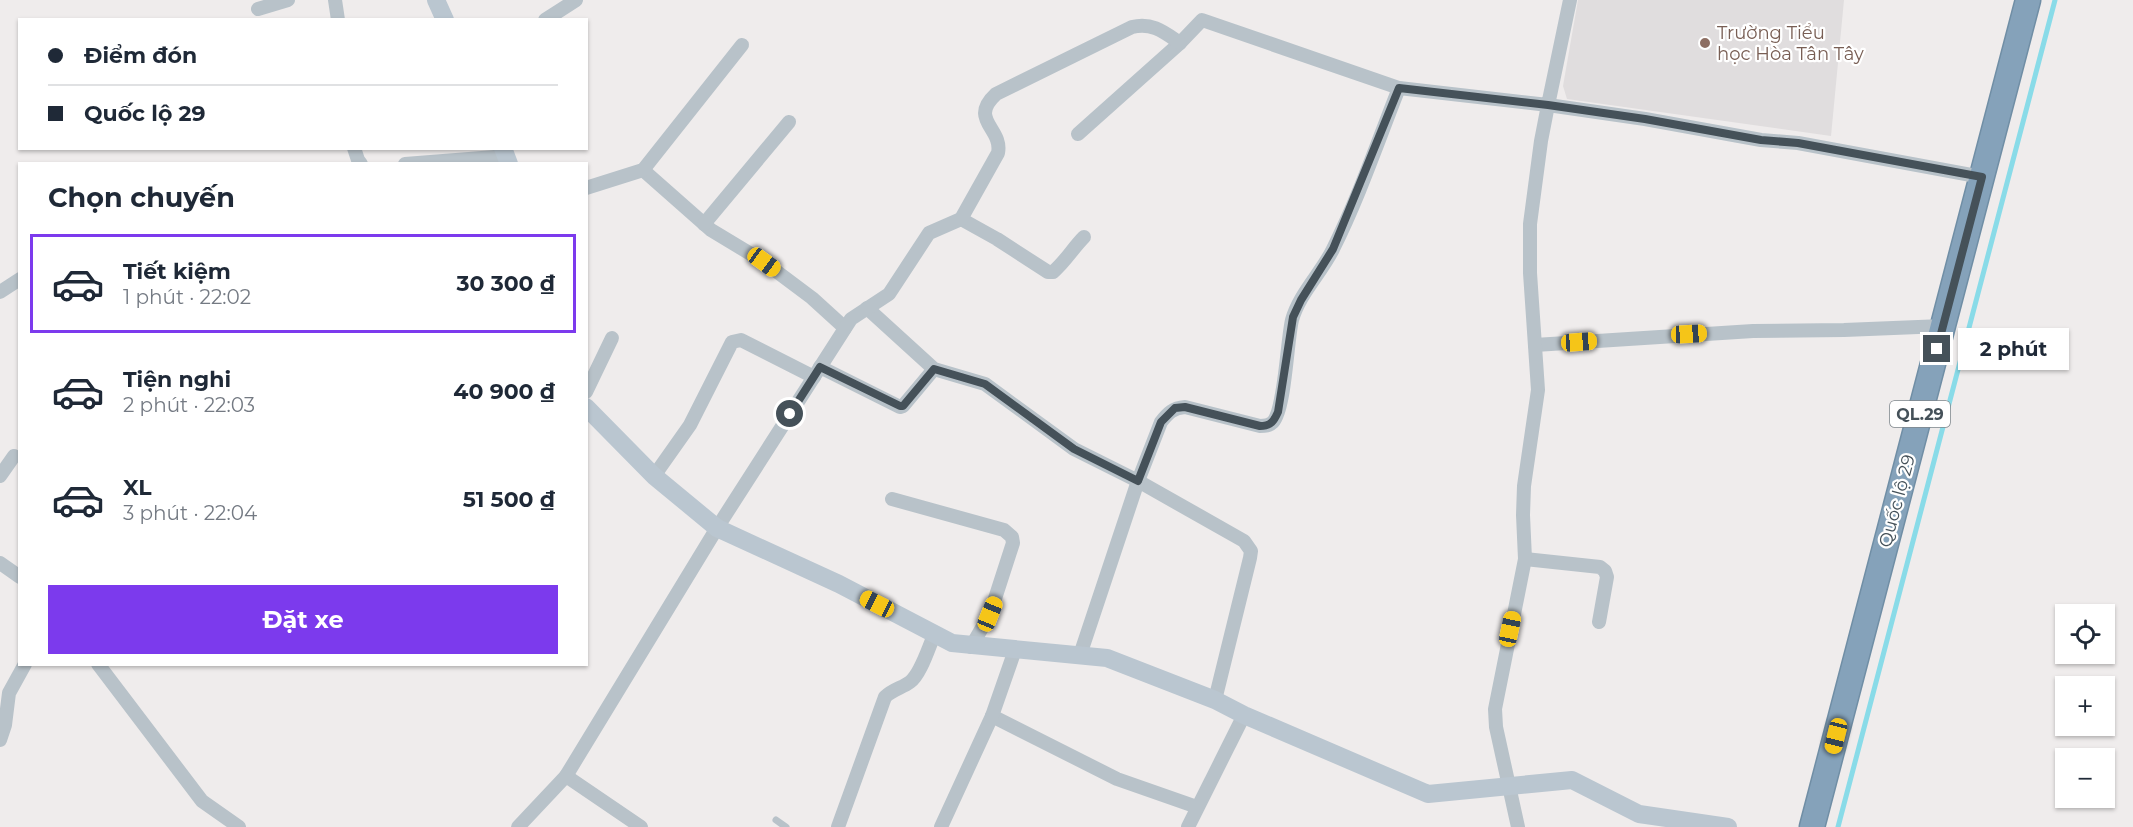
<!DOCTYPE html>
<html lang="vi">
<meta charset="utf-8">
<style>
:root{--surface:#fff;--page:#f2f2f3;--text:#1f2937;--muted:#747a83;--line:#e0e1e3;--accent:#7c3aed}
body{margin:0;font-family:Montserrat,sans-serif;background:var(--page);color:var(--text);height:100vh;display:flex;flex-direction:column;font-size:22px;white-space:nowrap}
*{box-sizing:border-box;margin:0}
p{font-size:20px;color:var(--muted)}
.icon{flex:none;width:33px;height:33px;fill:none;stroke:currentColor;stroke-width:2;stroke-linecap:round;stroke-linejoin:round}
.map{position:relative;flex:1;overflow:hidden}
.side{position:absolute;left:18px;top:162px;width:570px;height:504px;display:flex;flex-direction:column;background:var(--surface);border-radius:0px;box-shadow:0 2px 4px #0004}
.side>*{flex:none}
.hud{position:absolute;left:18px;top:18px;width:570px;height:132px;border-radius:0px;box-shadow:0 2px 4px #0004;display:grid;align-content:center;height:132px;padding:0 30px;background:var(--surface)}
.buttons{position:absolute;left:2055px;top:604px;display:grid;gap:12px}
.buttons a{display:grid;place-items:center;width:60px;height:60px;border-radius:0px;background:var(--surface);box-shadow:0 2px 4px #0004;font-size:30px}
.end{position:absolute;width:27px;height:27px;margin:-14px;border:8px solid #455159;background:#fff;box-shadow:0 0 0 3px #fff}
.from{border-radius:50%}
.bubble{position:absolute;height:42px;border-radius:0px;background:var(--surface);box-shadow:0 2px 4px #0004;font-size:20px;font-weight:700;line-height:42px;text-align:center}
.car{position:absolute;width:18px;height:36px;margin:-18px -9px;border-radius:8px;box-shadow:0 0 4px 2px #0007;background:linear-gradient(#f5c518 24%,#345 0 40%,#f5c518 0 76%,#345 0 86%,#f5c518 0)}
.hud b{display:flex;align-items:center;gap:21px;height:57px;font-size:22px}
.hud b+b{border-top:2px solid var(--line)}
.hud i{width:15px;height:15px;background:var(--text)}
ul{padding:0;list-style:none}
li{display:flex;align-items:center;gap:18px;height:99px;margin:0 12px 9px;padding:0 18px;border:3px solid transparent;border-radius:0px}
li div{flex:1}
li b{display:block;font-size:22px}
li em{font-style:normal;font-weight:700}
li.active{border-color:var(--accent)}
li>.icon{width:54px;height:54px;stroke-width:1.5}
h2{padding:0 30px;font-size:27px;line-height:72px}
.button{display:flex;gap:12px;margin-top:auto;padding:12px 30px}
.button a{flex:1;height:69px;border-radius:0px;background:var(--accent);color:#fff;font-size:24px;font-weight:700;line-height:69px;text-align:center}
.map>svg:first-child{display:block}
.education{fill:#e0ddde}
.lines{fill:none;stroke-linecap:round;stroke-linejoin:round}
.stream{stroke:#89dbe8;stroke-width:5}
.highway-casing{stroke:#708ea5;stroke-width:27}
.lane{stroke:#b8c2c9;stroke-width:7}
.street{stroke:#b8c2c9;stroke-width:14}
.secondary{stroke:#bac6d0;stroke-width:18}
.highway{stroke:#85a2ba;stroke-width:24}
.route{stroke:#455159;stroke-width:8}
.education-dot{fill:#8d6e63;stroke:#fff;stroke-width:2}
.labels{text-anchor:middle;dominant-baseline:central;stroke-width:4.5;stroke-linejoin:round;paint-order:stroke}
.shield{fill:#fff;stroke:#7d858b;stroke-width:1.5}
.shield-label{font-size:16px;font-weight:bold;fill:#455159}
.education-label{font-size:18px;fill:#785e54;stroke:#fff;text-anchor:start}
.street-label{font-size:18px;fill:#455159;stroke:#fff}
</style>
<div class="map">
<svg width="2133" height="827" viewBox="0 0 2133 827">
<rect width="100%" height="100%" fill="#efecec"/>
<!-- education -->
<polygon class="education" points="1578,0 1844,0 1831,136 1567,99 1563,86"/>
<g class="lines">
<!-- stream -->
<polyline class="stream" points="1838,827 2055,0"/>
<defs>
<polyline id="highway" points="1812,827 2028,0"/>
</defs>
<!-- highway casing -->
<use href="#highway" class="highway-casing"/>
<!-- lane -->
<polyline class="lane" points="776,820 786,827"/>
<!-- street -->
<g class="street">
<polyline points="335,0 338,20"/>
<polyline points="258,9 288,0"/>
<polyline points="545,20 576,0"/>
<polyline points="1078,134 1180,43 1202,20 1399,88 1548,105 1570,0"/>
<polyline points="354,148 358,160 361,164"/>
<polyline points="405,164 507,156"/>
<polyline points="643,170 711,230 764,262 812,298 845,328"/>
<polyline points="586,188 643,170 742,45"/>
<path d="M961,219L997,239L1048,272H1053C1065,262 1073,248 1084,237"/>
<polyline points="704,224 789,122"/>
<polyline points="0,292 20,279"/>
<polyline points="867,308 934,369 985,384 1074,449 1138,481 1244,541 1251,551 1250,558 1215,700"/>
<polyline points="1535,345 1753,331 1844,330 1943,326"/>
<polyline points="820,367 900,407 903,406 934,369"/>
<polyline points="586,392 612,338"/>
<polyline points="0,476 14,456"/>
<polyline points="654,476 690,425 732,342 741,340 814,377"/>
<polyline points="892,499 1004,530 1012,537 1013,543 990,614 971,647"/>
<polyline points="1525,559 1600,567 1605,571 1607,577 1599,622"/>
<polyline points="0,563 20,577"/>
<path d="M1080,655L1138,481L1161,422C1168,413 1173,408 1185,407L1260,426C1265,426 1269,426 1273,422C1285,409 1287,341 1292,320C1299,294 1322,272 1333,249C1359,197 1378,141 1399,88"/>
<polyline points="98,664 202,801 239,827"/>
<polyline points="992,716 1117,779 1197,807"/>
<polyline points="0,740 5,725 9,693 25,664"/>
<polyline points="566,776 641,827"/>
<path d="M518,827L566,776L717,528L851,319L889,294L929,233L961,219L998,153C1003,128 968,120 996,94L1132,27C1152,22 1164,32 1180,43"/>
<path d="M838,827L885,697C893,689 902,688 910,682C921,674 929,646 935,633"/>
<polyline points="941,827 992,716 1015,650"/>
<polyline points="1188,827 1244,715"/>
<polyline points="1518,827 1496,727 1495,709 1525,559 1523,515 1524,486 1538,390 1530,273 1530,224 1541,141 1548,105 1645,119 1761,140 1798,143 1982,177"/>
</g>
<!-- secondary -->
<g class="secondary">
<polyline points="436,0 445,20"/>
<polyline points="503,148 509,164"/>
<polyline points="586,407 654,476 717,528 839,584 952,643 1107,658 1215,700 1244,715 1428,794 1572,780 1639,814 1728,827"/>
</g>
<!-- highway -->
<use href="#highway" class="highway"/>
</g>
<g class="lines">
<!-- route -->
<path class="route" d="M790,414L820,367L900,406H903L934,369L985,384L1074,449L1138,481L1161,422L1175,408L1185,407L1260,426C1271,426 1274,421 1278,412L1293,317L1301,300L1333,249L1399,88L1548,105L1645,119L1761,140L1798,143L1982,177L1937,349"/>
</g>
<!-- markers -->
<circle class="education-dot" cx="1705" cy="43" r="6"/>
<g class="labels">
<!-- shield labels -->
<rect class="shield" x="1890" y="401" width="60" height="26" rx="4.5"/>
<g class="shield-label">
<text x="1920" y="414">QL.29</text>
</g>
<!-- education labels -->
<g class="education-label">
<text x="1717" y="33">Trường Tiểu<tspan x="1717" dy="21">học Hòa Tân Tây</tspan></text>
</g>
<!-- street labels -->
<g class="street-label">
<text transform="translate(1897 501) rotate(-75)">Quốc lộ 29</text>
</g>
</g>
</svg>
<div class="buttons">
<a><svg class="icon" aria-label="locate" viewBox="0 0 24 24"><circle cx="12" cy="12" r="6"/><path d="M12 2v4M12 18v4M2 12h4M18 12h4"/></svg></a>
<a>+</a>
<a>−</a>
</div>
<i class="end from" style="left:790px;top:414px"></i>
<i class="end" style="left:1937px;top:349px"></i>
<div class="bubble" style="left:1958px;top:328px;width:111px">2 phút</div>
<i class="car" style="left:764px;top:262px;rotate:126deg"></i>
<i class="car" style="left:1689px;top:334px;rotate:87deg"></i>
<i class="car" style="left:1579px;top:342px;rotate:86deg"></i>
<i class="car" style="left:877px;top:604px;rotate:297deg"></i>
<i class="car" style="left:990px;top:614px;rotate:22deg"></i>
<i class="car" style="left:1510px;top:629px;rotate:12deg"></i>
<i class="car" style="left:1836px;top:736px;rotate:194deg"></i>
<div class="hud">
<b><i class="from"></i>Điểm đón</b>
<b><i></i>Quốc lộ 29</b>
</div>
<section class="side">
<h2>Chọn chuyến</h2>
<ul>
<li class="active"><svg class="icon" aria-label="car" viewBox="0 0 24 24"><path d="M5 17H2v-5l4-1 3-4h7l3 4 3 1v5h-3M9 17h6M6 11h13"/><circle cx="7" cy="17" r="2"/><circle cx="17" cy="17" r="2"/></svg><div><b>Tiết kiệm</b><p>1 phút · 22:02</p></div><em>30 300 ₫</em></li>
<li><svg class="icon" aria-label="car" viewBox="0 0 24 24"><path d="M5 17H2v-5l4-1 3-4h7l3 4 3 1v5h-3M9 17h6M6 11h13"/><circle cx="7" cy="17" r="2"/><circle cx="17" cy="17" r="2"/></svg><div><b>Tiện nghi</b><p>2 phút · 22:03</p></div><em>40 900 ₫</em></li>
<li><svg class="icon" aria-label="car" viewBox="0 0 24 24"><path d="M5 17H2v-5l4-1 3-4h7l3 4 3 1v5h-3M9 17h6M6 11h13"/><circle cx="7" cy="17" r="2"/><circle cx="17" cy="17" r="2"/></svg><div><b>XL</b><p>3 phút · 22:04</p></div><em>51 500 ₫</em></li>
</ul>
<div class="button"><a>Đặt xe</a></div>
</section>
</div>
